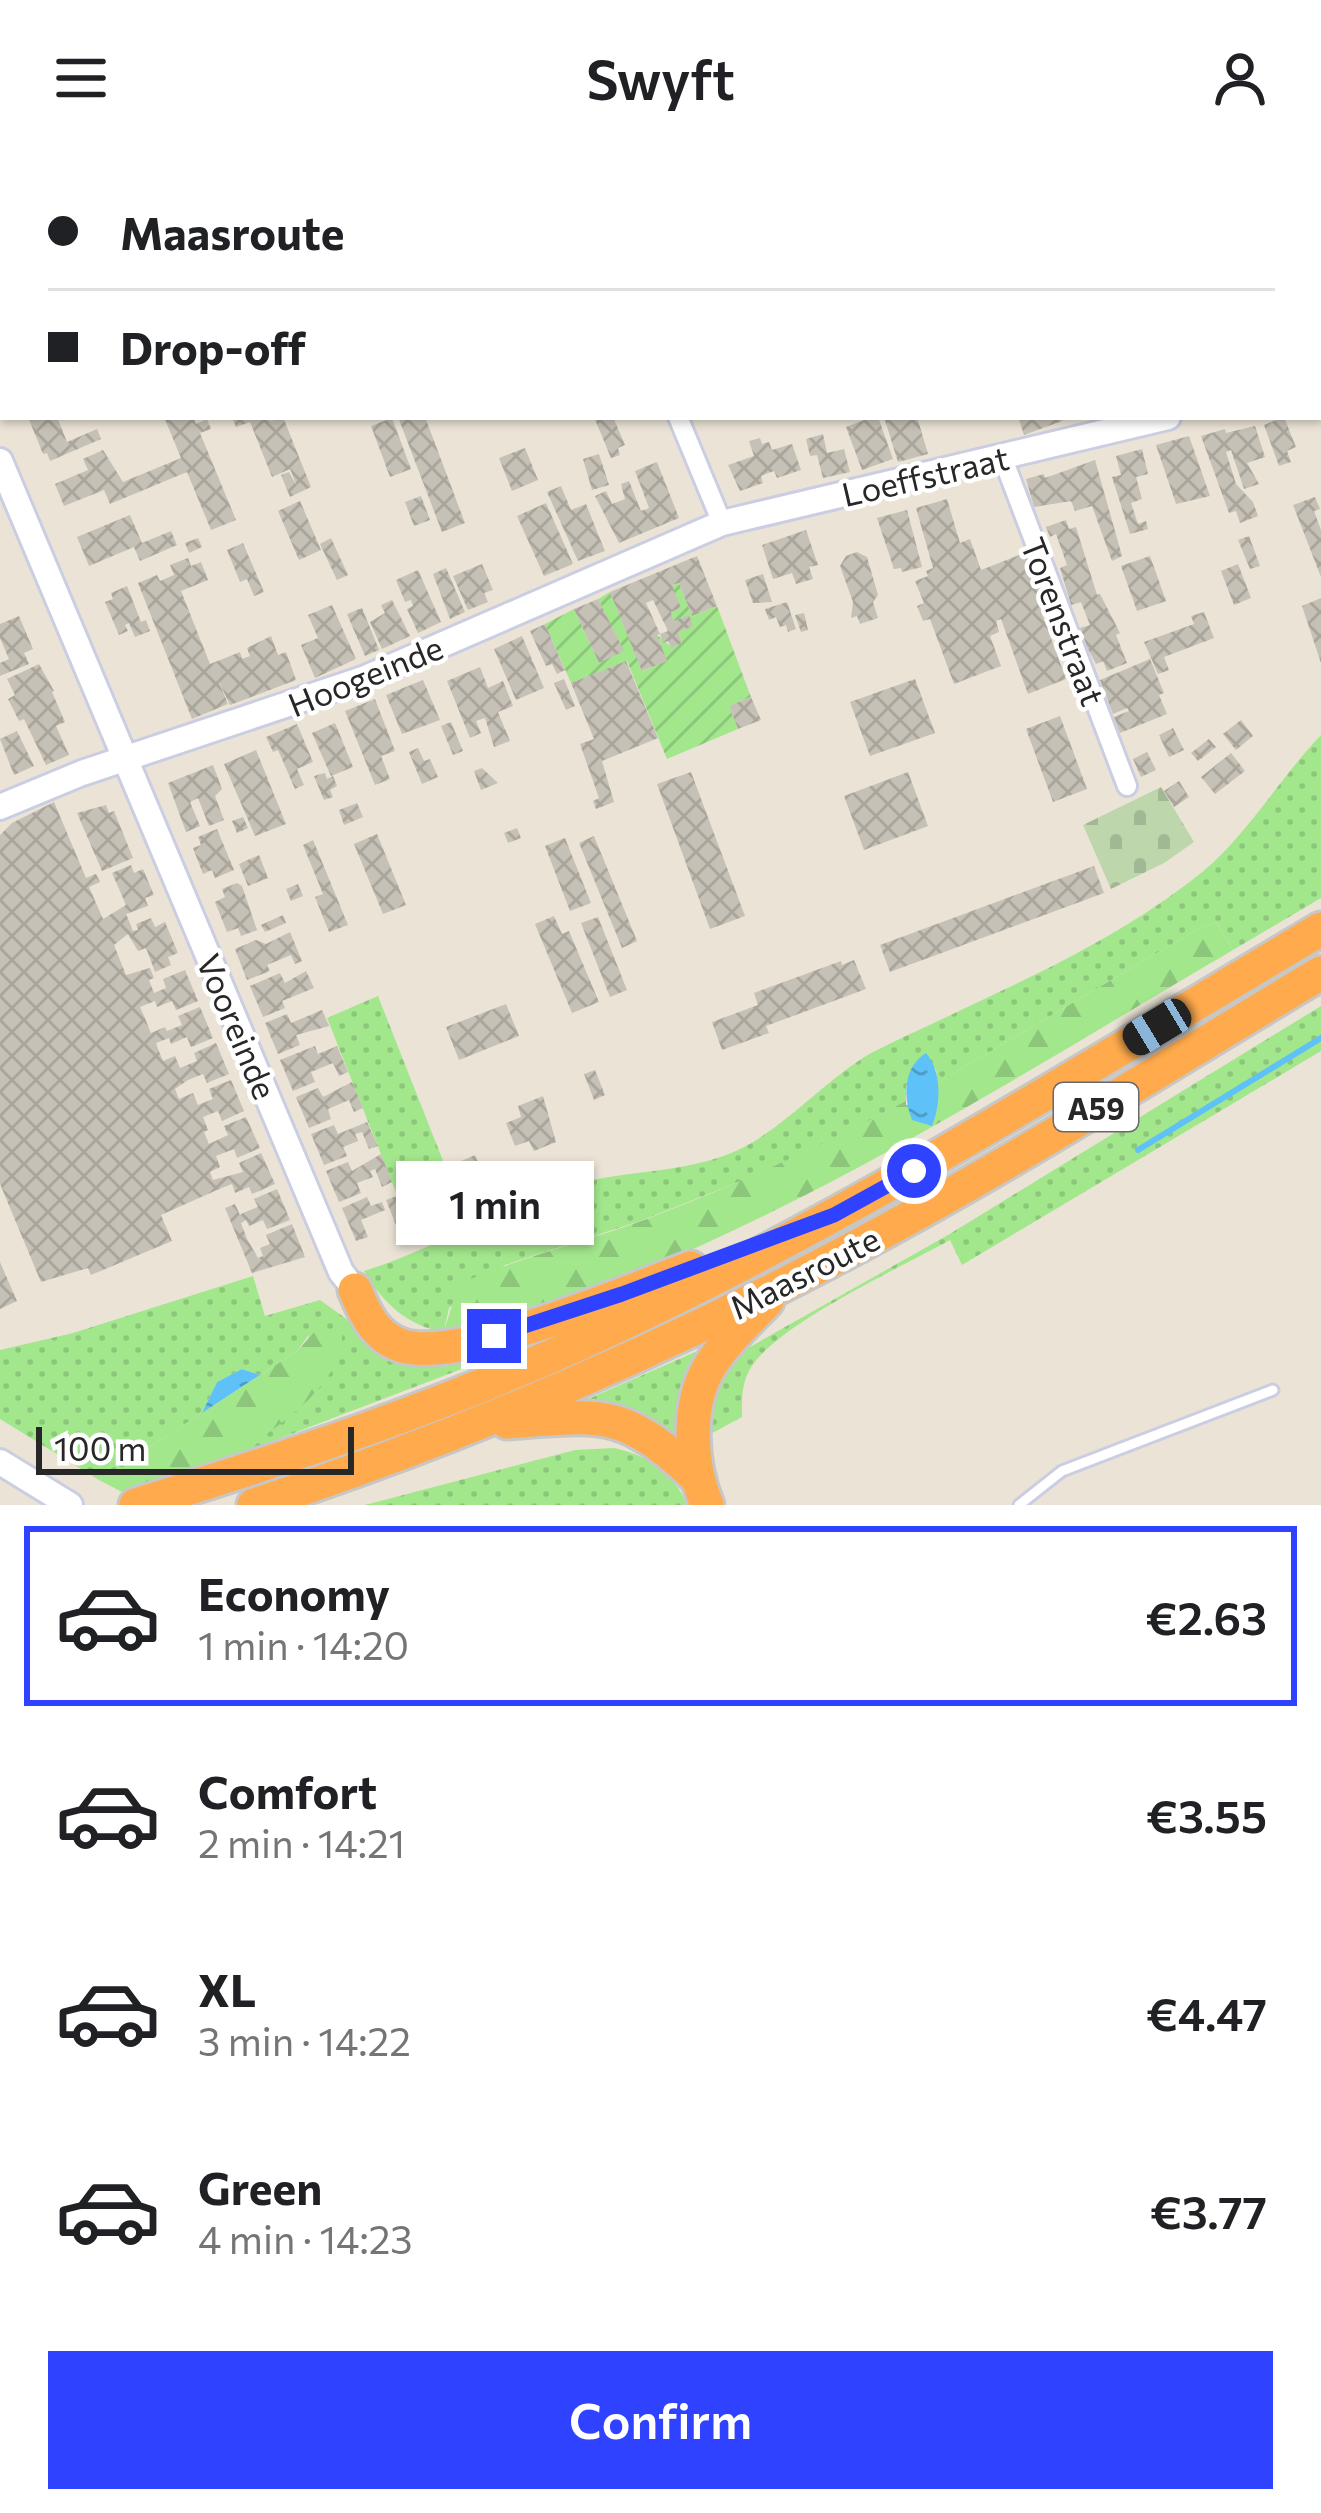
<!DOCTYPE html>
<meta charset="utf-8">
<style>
:root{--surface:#fff;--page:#f6f6f6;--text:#202124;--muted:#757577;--line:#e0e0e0;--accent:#2f42ff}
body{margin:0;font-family:Commissioner,sans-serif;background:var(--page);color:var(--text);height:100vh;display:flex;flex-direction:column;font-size:45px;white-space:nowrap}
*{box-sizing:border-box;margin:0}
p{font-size:39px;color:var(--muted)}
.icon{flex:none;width:66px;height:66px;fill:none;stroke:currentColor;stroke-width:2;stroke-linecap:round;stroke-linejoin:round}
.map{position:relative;height:1349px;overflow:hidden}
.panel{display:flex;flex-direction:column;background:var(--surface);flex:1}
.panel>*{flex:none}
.hud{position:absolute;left:0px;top:0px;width:1323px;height:264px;box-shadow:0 3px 9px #0004;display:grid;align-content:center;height:264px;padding:0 48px;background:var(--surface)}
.scale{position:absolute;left:36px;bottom:30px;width:318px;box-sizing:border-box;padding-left:12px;border:6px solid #272727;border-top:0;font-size:33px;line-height:42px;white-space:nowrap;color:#272727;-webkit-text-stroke:9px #fff;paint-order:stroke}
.end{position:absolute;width:54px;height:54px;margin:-27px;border:15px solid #2f42ff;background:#fff;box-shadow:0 0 0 6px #fff}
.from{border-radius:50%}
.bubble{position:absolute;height:84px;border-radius:0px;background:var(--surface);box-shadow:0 3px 9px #0004;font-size:39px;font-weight:600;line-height:84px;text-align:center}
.car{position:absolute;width:36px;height:72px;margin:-36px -18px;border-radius:15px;box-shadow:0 0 9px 3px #0007;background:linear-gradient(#222 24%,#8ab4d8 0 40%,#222 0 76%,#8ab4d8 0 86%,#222 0)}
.hud b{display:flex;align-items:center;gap:42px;height:114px;font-size:45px}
.hud b+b{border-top:3px solid var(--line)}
.hud i{width:30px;height:30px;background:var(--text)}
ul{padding:21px 0 0;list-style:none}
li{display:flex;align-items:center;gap:36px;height:180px;margin:0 24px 18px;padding:0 24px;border:6px solid transparent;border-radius:0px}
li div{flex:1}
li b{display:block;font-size:45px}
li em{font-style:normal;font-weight:600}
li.active{border-color:var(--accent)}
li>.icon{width:108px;height:108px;stroke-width:1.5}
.button{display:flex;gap:24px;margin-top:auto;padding:24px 48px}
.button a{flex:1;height:138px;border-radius:0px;background:var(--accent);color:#fff;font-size:48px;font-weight:600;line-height:138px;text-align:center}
header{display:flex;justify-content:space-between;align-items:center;height:156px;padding:0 48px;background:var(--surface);font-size:54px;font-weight:600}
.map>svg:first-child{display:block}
.grass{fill:url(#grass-dots)}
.forest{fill:url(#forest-firs)}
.cemetery{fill:url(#cemetery-stones)}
.garden{fill:url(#garden-furrows)}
.water{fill:url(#water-ripples)}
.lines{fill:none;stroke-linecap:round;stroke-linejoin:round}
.stream{stroke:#5ec1f8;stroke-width:6}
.building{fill:url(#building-cross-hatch);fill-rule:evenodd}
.lane-casing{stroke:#cbcee2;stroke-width:15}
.street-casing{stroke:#cbcee2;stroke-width:24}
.secondary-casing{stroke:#cbcee2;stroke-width:30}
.highway-casing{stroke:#c7c7c7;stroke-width:39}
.lane{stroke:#fff;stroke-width:9}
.street{stroke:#fff;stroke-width:18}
.secondary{stroke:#fff;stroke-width:24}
.highway{stroke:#ffab4d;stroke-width:33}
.route{stroke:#2f42ff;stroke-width:15}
.labels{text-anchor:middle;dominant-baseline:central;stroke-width:9;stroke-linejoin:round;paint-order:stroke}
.shield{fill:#fff;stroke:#686868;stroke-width:3}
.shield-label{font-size:30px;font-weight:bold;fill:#272727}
.street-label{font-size:33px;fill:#272727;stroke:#fff}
</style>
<header><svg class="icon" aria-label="menu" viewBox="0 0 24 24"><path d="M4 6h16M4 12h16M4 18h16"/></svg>Swyft<svg class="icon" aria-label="person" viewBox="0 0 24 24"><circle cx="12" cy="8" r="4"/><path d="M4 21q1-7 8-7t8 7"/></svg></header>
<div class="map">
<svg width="1321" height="1349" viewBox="0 0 1321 1349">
<defs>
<pattern id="grass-dots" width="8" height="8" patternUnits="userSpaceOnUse" patternTransform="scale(3)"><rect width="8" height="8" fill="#a3e78d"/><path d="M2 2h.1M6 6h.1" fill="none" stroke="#8cc67a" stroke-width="1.8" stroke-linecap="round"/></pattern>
<pattern id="forest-firs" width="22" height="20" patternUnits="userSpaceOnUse" patternTransform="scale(3)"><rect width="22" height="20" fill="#a3e78d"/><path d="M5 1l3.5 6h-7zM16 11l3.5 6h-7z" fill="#8cc67a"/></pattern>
<pattern id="cemetery-stones" width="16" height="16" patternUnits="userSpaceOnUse" patternTransform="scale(3)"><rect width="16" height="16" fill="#bdd6ac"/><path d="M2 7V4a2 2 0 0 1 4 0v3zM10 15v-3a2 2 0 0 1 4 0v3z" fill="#a2b894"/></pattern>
<pattern id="garden-furrows" width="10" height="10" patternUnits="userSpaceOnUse" patternTransform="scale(3)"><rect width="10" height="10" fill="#a3e78d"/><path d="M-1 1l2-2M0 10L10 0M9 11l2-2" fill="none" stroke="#8cc67a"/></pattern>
<pattern id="water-ripples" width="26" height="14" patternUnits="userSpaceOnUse" patternTransform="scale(3)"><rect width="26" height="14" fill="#5ec1f8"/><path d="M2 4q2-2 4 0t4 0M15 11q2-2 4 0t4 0" fill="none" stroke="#4e9dc9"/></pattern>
<pattern id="building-cross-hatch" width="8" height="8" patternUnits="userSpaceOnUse" patternTransform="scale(3)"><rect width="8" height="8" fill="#c6c1b6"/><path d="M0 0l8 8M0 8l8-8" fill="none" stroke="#aaa69c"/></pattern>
</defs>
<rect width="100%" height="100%" fill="#ebe4d6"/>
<!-- grass -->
<g class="grass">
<path d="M1321,579V742L1233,794L1216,766L1196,774L937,927L936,913L906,930V945L819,992L741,1025L643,1064L505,1109L449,1152L444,1175C410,1173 380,1144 364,1115C437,1092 503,1049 577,1028C630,1013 686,1018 738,994C783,973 825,924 871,897C982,842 1104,795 1201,717C1248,678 1279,623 1321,579Z"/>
<polygon points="378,840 464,1058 413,1079 327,862"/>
<path d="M1321,850V895L962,1109L950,1084C902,1111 772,1170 749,1215C741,1230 742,1246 742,1261L705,1281C706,1241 716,1216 748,1192L948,1079Z"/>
<polygon points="253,1120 265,1160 320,1144 391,1195 611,1156 226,1303 291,1258 309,1179 297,1195 260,1219 242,1213 217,1226 202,1257 99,1324 0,1263 0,1194 73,1177"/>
<polygon points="713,1188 686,1283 675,1290 570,1251"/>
<path d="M614,1292C649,1300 673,1315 687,1349H365L575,1294Z"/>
</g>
<!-- forest -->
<g class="forest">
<path d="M1216,766L1233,794C1039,908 846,1031 637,1117C576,1142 508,1154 444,1175L457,1133L473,1122C530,1099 589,1084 647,1063C736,1029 822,990 906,945V949L938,944L937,927L1196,774Z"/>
<path d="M320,1170L342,1177C345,1229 269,1279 228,1302C197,1319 157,1327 122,1336L99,1324L297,1195Z"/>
</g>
<!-- cemetery -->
<polygon class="cemetery" points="1161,631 1194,686 1164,707 1111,733 1083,669"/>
<!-- garden -->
<polygon class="garden" points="679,427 692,460 717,450 751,541 729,550 738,573 667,603 627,505 571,527 545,468 574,453 599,507 623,494 598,443 610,436 643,515 666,505 657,479 672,491 682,487 671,456 680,452 672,429"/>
<!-- water -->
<g class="water">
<path d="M926,897C942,916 941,947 932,970L912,964C903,941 903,911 926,897Z"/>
<polygon points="242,1213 260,1219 202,1257 217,1226"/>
</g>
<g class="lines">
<!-- stream -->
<polyline class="stream" points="1138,994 1321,882"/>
</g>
<!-- building -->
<g class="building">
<polygon points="28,261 57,261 67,286 97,273 101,283 50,305 47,297 43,298"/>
<polygon points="164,261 193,261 196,268 207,263 211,273 200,277 236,364 211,374 187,316 110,348 104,334 64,350 55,328 88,314 83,303 103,294 123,326 181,302"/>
<polygon points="232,261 269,261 271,265 283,261 311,331 290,341 281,319 289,316 297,330 290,313 272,321 250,266 236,271"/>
<polygon points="398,261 425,261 465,367 442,376"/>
<polygon points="594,261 613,261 625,289 618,292 620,299 611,302"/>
<polygon points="872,261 878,261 893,303 862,314 846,271"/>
<polygon points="884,261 917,261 928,298 898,306"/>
<polygon points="1018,261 1060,261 1062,265 1024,279"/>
<polygon points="1284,261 1296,291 1287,295 1291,306 1279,310 1264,269"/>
<polygon points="392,262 411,313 390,321 371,270"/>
<polygon points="1255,270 1265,301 1247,307 1259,328 1244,333 1231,294 1226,296 1236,328 1253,346 1258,360 1240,367 1236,355 1229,357 1201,280 1225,273 1226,277"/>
<polygon points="823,278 827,297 844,293 850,316 823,322 817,299 810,300 806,283"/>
<polygon points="1189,280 1210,340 1176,348 1156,289"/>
<polygon points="760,282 762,288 769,286 772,294 792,288 801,314 777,322 774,315 761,320 763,327 740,335 728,309 754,300 749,285"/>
<polygon points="525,292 538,324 512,335 499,302"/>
<polygon points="1142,293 1148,318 1136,321 1142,343 1131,347 1138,368 1146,365 1148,373 1130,378 1112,321 1121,319 1116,300"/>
<polygon points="599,298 609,329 592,334 583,303"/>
<polygon points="1095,304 1122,400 1112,405 1092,350 1075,355 1071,345 1034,351 1026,323 1044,318 1045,322"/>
<polygon points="657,306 679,362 619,387 595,340 606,335 612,348 625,343 621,328 629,325 641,355 649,352 635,315"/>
<polygon points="561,330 571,354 586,348 605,395 578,405 547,336"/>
<polygon points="421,340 430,364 414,370 405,346"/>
<polygon points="1315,341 1320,353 1314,355 1321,374 1321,421 1293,349"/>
<polygon points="947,343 960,387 970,383 981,414 1027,396 1049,452 1041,455 1066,523 1028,538 1001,463 996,465 999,476 990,480 1001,510 954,528 930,463 923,465 917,450 924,447 915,425 928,420 926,415 933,412 916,352"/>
<polygon points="300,345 321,394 299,404 278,355"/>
<polygon points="546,347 573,408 544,420 517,360"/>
<polygon points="907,354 922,411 902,416 901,412 894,413 877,362"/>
<polygon points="130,359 142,387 171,375 177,389 140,405 134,391 89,410 77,381"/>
<polygon points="1066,364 1069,373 1076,371 1097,439 1100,438 1120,477 1116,479 1127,507 1107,515 1103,505 1096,508 1087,491 1080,472 1090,469 1081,446 1071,449 1060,412 1067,409 1056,378 1050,381 1046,371"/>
<polygon points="806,374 818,409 809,411 813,423 796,428 792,417 773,423 762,389"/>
<polygon points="1249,380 1260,410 1250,413 1238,384"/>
<polygon points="198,382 202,391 189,397 185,387"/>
<polygon points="331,382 348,419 337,424 320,388"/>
<polygon points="243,387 264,436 254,440 247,423 240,426 227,394"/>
<polygon points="857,396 867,401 878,439 873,446 878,462 860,468 857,460 851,462 853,446 840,410 846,400"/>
<path d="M697,400L717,450L692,460L679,427L672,429L681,452L671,456L674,465L689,459L693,470L678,476L682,487L671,492L668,485L663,487L660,478L657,479L667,505L642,515L610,436ZM653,444L668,475L660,478L646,447Z"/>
<polygon points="1150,400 1166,445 1137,455 1121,410"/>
<polygon points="188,402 191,410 201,406 208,424 181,435 210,508 240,496 242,503 250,500 247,492 271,480 278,499 286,496 296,524 230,549 217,522 228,548 192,563 138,427 157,419 160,425 174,419 170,409"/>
<polygon points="482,408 493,434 484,437 488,446 468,454 453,420"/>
<polygon points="1238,408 1251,442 1234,449 1221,415"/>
<polygon points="446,412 465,456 450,463 433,418"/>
<polygon points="418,414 441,466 418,477 407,453 413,450 411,444 405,446 396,424"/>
<polygon points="763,418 772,446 753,447 745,424"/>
<polygon points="127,430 141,466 146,464 150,475 135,481 129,467 125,469 128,475 119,479 105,446 113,443 111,437"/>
<polygon points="1321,442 1321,507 1302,450"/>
<polygon points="598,443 624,495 599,507 574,453"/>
<polygon points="392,444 410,480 382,493 370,466 385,457 381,449"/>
<polygon points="787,446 796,473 788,476 786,469 780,471 776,461 769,464 765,453"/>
<polygon points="332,449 356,503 315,522 301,489 318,482 308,459"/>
<polygon points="362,452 379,494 365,500 347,458"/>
<polygon points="1204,456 1214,482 1164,501 1169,514 1158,518 1144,486 1194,468 1191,460"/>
<polygon points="804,457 808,474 801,476 795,459"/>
<polygon points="19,460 33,493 24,497 29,508 0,520 0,507 9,503 0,482 0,468"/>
<polygon points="545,468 565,514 557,518 552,508 546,510 530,475"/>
<polygon points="522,480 544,532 516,544 494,493"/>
<polygon points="1150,503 1164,537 1159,539 1167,558 1120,577 1114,561 1129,555 1127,552 1113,558 1100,524"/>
<polygon points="626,505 658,582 602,605 614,646 596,653 593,645 599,642 580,588 594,583 571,527"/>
<polygon points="39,508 54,535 52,536 65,566 56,570 69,599 46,609 24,563 19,565 8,543 15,539 7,523"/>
<polygon points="480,511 488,532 503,525 513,550 498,556 510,585 494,591 485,562 476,565 481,577 470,582 447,525"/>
<polygon points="564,523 575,550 566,554 554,527"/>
<polygon points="915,523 935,577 870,600 850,546"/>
<polygon points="423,524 440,564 402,578 386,539"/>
<polygon points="751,541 761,564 738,573 729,550"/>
<polygon points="375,543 395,595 381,600 390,623 375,629 345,555"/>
<polygon points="1060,560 1087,633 1053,646 1026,573"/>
<polygon points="1241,564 1253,580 1236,594 1223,578"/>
<polygon points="451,566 463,595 453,599 441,570"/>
<polygon points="335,567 353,611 331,620 312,577"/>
<polygon points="297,568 313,606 297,613 304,629 295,633 278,594 273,596 266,581"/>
<polygon points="1173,572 1184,594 1169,601 1159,579"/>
<polygon points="17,575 34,610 14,619 0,583"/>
<polygon points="1209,583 1216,591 1198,605 1191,597"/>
<polygon points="418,592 424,605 430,603 438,621 422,628 409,596"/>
<polygon points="256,594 286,668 255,680 224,608"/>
<polygon points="1147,596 1156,614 1141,621 1133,603"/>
<polygon points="1231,597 1245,615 1215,638 1201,621"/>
<polygon points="213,609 222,633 215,640 224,664 209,670 198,642 190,646 200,670 186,676 168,627"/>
<polygon points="482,612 498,627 481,634 474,615"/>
<polygon points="691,616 745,760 710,773 657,628"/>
<polygon points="908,616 928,670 864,694 844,640"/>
<polygon points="325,617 327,623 333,620 337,630 330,634 333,641 324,644 314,620"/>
<polygon points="1179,625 1189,641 1174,651 1164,635"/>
<polygon points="54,646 86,722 96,718 100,726 89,731 103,763 126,749 112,717 131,709 134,717 143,713 154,739 145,742 148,750 126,758 129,765 133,775 138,774 136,768 151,762 155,771 165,766 178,797 168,801 171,809 155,816 146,792 138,795 128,778 114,789 126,819 150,812 154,822 149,824 154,837 166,832 163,823 185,814 198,845 176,854 172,845 157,851 155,845 140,851 144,860 151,877 165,871 167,875 182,869 178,860 200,851 213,882 191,891 187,881 171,888 169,882 156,887 158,893 163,905 175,900 180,912 197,905 194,897 216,887 229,918 207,927 203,918 188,924 175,933 179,943 193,937 198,949 213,943 209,933 231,924 244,955 222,965 218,955 203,961 208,974 204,976 209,988 228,979 224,970 246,961 260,992 237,1002 234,993 216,1000 220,1011 210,1016 213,1024 243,1016 239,1007 261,997 275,1028 252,1038 249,1031 235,1037 232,1028 217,1034 161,1059 172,1085 91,1119 88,1112 41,1126 0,1028 0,679 12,667"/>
<polygon points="357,647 363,661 344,669 339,654"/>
<polygon points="106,649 109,657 114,655 133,702 102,715 77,657"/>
<polygon points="243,661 248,672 237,677 232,665"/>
<polygon points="517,672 521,682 508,687 504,677"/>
<polygon points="217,673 234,714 215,722 212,714 203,718 193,692 201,689 198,681"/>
<polygon points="377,678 406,749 383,758 354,688"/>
<polygon points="594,680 637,785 622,792 579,687"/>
<polygon points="565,682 591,747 570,755 545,690"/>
<polygon points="313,684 348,769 329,776 315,741 323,738 303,689"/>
<polygon points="259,699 268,722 248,730 239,708"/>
<polygon points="1094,710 1104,737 890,816 880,789"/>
<polygon points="237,727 242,730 257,774 241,780 238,772 227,776 215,746 225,741 222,733"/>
<polygon points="298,728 303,740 291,745 286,733"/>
<polygon points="283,759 286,767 265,776 261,769"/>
<polygon points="554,760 562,778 569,775 599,846 572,857 535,768"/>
<polygon points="598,761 627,834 610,841 581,767"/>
<polygon points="290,776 302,805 295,808 291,799 267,809 270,815 247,824 235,793 256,784 266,788"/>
<polygon points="854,804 866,833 766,870 769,877 722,894 712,866 758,849 754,837 841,805 842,809"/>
<polygon points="306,815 314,832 282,845 285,852 263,861 250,830 280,817 285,827"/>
<polygon points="506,848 519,880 459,904 446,871"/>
<polygon points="322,854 329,870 296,879 300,889 278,898 265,867 287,858 291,867"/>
<polygon points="315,890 318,898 337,890 348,916 339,920 333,907 311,916 315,926 293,935 280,904"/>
<polygon points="595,914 605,939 594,944 584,918"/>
<polygon points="352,926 363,952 354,956 349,944 328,953 331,963 309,972 296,941 318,932 323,941"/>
<polygon points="543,940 556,986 534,995 529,985 515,990 506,967 521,961 518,950"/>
<polygon points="367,966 378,990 369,993 362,976 355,978 358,985 343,991 347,1000 324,1009 311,978 334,969 338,978"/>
<polygon points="381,998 392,1026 382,1031 375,1013 370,1015 373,1021 357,1027 361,1037 339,1046 326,1015 348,1006 352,1015"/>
<polygon points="475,999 483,1019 460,1029 452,1009"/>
<polygon points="277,1033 290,1064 267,1073 263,1064 249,1070 246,1064 241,1067 247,1083 258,1102 263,1100 260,1092 270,1088 266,1079 292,1068 305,1101 252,1117 225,1052 235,1048 240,1059 243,1057 258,1051 254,1043"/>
<polygon points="397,1040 407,1065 396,1069 386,1044"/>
<polygon points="367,1041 371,1050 382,1046 385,1054 361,1064 368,1081 356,1085 342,1052"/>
<polygon points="0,1106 17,1145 0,1153"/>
</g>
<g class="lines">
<defs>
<polyline id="lane" points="1019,1349 1062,1315 1273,1234"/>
<g id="street">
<polyline points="31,0 32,3"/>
<polyline points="228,0 229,3"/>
<polyline points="401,0 402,3"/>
<polyline points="570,0 571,3"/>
<polyline points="1196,0 1197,3"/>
<polyline points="678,261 722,367"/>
<polyline points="1002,300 1127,630"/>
</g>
<g id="secondary">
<polyline points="1320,225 1321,224"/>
<polyline points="0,305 341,1116 355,1134"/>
<polyline points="0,651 82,617 363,523 722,367 1168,261"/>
<polyline points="0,1306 70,1349"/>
</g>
<g id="highway">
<path d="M355,1134C365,1158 375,1180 400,1189C455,1210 632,1134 691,1112"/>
<path d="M507,1266C604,1259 622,1252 696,1321"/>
<path d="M136,1349C287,1302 438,1252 581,1187C839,1069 1078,917 1321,773"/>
<path d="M254,1349C465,1280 670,1191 865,1086C1020,1003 1170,907 1321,817"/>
<path d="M707,1349C690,1308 686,1249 710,1210C725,1186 748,1165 767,1145"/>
</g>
</defs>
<!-- lane casing -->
<use href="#lane" class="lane-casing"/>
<!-- street casing -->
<use href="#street" class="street-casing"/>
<!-- secondary casing -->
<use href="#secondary" class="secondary-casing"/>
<!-- highway casing -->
<use href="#highway" class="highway-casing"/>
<!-- lane -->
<use href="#lane" class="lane"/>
<!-- street -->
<use href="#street" class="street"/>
<!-- secondary -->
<use href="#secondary" class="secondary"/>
<!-- highway -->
<use href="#highway" class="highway"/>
</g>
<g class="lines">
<!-- route -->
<polyline class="route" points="494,1180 622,1138 834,1059 914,1015"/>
</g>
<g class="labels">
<!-- shield labels -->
<rect class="shield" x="1054" y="927" width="84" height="48" rx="9"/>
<g class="shield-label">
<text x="1096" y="951">A59</text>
</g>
<!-- street labels -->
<g class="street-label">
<text transform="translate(925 319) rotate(-13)">Loeffstraat</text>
<text transform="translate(1064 465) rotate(69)">Torenstraat</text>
<text transform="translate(365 519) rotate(-22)">Hoogeinde</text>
<text transform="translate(238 870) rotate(67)">Vooreinde</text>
<text transform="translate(804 1116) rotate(-27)">Maasroute</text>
</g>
</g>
</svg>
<div class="scale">100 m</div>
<i class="end from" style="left:914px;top:1015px"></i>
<i class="end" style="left:494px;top:1180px"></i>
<div class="bubble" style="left:396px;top:1005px;width:198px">1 min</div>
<i class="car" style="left:1157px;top:871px;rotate:239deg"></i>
<div class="hud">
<b><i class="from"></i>Maasroute</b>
<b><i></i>Drop-off</b>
</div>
</div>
<section class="panel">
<ul>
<li class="active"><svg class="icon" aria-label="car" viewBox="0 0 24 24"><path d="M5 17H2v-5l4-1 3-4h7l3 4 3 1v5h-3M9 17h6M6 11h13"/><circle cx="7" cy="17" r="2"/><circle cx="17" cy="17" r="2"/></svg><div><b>Economy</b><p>1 min · 14:20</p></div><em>€2.63</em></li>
<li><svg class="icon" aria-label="car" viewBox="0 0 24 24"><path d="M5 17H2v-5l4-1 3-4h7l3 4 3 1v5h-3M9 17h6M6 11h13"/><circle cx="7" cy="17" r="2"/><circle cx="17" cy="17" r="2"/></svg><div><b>Comfort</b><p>2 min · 14:21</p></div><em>€3.55</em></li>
<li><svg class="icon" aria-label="car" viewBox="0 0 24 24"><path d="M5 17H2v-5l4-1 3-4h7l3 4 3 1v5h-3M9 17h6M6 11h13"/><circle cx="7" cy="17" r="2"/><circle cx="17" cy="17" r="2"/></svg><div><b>XL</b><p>3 min · 14:22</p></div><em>€4.47</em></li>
<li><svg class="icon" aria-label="car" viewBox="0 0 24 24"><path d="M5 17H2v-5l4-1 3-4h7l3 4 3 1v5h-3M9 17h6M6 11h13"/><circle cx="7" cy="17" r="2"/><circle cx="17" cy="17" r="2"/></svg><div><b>Green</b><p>4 min · 14:23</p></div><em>€3.77</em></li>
</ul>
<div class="button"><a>Confirm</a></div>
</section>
